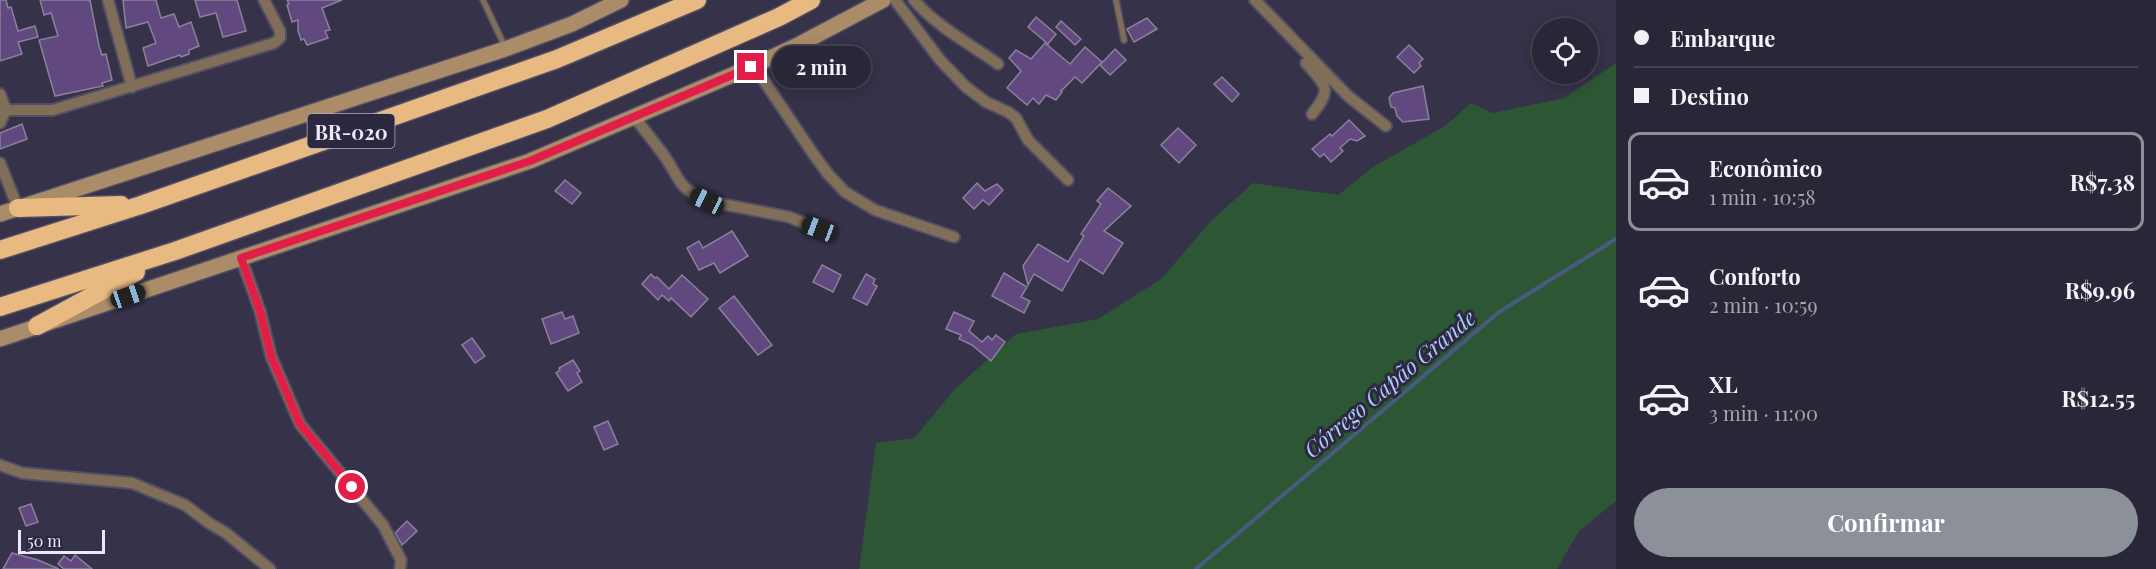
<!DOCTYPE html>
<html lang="pt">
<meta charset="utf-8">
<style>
:root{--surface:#282637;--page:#343242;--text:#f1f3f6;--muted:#a5a5ad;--line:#444352;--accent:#8c9099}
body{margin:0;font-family:"Playfair Display",serif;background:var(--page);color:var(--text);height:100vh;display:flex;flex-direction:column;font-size:22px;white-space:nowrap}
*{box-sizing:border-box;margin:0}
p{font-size:20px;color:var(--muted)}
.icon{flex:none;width:33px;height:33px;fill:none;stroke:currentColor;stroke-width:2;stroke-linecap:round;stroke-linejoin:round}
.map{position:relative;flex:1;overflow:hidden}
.sheet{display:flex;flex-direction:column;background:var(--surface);width:540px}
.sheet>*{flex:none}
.banner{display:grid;align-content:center;height:132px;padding:0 18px;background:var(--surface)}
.fabs{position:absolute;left:1532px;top:18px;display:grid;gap:12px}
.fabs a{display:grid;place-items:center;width:66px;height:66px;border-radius:50%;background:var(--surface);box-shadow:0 3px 15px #0003,0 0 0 2px var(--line);font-size:30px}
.scale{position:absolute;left:18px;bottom:15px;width:87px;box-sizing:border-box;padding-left:6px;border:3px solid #ebe9f9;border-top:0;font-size:16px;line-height:21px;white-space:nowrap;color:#ebe9f9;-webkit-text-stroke:4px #2b283f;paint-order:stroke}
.end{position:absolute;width:27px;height:27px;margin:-14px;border:8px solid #e11d48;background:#fff;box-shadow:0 0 0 3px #fff}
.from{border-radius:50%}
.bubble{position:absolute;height:42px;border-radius:21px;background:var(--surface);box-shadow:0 3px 15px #0003,0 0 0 2px var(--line);font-size:20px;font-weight:700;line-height:42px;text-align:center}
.car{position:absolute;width:18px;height:36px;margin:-18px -9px;border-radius:8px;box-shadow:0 0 4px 2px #0007;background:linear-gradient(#222 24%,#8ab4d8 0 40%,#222 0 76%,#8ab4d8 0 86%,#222 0)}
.banner b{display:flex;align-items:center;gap:21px;height:57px;font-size:22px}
.banner b+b{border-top:2px solid var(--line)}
.banner i{width:15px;height:15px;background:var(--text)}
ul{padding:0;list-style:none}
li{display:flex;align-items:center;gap:18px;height:99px;margin:0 12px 9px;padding:0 6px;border:3px solid transparent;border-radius:12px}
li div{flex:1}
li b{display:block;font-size:22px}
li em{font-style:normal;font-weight:700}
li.current{border-color:var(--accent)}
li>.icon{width:54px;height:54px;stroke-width:1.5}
.cta{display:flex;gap:12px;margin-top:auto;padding:12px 18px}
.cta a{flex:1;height:69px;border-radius:36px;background:var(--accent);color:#fff;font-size:24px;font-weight:700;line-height:69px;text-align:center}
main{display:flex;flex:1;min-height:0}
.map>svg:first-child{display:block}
.green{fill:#2c5634}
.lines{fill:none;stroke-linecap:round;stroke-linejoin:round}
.stream{stroke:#495a7f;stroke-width:4}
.building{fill:#614980;stroke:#8b819b;stroke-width:1.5}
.lane-casing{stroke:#524f65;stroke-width:8}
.street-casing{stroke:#524f65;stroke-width:14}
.secondary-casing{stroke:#524f65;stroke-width:18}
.highway-casing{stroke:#524f65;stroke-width:21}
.lane{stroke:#816e58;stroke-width:5}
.street{stroke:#816e58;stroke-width:10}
.secondary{stroke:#ab8c69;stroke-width:15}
.highway{stroke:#e9b982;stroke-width:18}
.route{stroke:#e11d48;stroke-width:8}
.labels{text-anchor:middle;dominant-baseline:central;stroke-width:6;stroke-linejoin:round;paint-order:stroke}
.shield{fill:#2b283f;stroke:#b1afc1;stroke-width:1.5}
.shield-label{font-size:20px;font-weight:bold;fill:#ebe9f9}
.water-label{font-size:22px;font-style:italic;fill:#afcbfa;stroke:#2b283f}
</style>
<main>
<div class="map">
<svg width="1616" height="569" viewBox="0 0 1616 569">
<rect width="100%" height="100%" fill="#353249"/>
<!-- green -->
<polygon class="green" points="1616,63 1616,501 1579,531 1557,569 859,569 876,443 914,438 956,388 1016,334 1098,319 1161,279 1211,221 1253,183 1338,195 1373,167 1445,126 1471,103 1493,113 1564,98"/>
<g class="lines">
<!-- stream -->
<polyline class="stream" points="1196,569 1499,312 1616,239"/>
</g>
<!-- building -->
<g class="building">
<polygon points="0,0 6,0 8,8 11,7 18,31 35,26 38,37 18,42 22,54 0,61"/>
<polygon points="40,0 90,0 99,46 102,55 106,54 112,80 102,83 103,86 55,96 39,40 58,36 51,13 44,15"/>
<polygon points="123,0 156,0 161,18 174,14 179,27 191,22 199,46 189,50 189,54 181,57 180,55 148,66 143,48 156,43 148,22 126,28"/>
<polygon points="195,0 237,0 246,31 223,37 216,13 200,17"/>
<polygon points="287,0 342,0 322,8 330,30 325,31 328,38 307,45 304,39 301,40 298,31 298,20 292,22 287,5 289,4"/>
<polygon points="1036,17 1056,34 1048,44 1028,27"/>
<polygon points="1147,18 1157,29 1134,42 1127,29"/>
<polygon points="1061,21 1081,39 1075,45 1056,27"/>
<polygon points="1045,43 1070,64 1085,47 1102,62 1082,83 1075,77 1061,91 1062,92 1056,100 1046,95 1039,104 1033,98 1027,105 1007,88 1021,71 1009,58 1016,50 1031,59"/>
<polygon points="1409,45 1423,59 1419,63 1421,66 1414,73 1397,57"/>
<polygon points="1115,49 1126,60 1110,75 1100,65"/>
<polygon points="1222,77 1239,94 1232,102 1214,84"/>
<polygon points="1423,86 1429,119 1403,122 1397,116 1395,108 1391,107 1389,98 1393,93"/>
<polygon points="1349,120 1365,136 1357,141 1350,139 1340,148 1343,151 1331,162 1324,154 1320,157 1312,149 1330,134 1332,136"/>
<polygon points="22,124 27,139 0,149 0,133"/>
<polygon points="1178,128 1196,145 1179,163 1161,145"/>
<polygon points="565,180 581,193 572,204 555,191"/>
<polygon points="977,183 985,191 997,184 1003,190 989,205 983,200 974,209 963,198"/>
<polygon points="1108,188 1131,206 1104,231 1123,243 1103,274 1080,259 1062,291 1034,274 1028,285 1023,266 1038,244 1068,262 1084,236 1081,234 1101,204 1097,201"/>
<polygon points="732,231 748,256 720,273 714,263 699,270 687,248 699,241 703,248"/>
<polygon points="822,265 841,275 833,292 813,282"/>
<polygon points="1004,273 1027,287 1021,297 1030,301 1024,313 992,296"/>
<polygon points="651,274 655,278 657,277 669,289 682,275 708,299 691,317 671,298 669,301 662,295 658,300 642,284"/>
<polygon points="866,274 875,279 873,284 877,286 867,305 853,298"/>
<polygon points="734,296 772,345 758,355 719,308"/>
<polygon points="562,312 565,319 573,316 579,333 551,344 542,319"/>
<polygon points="954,312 974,321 969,331 982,342 988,336 992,340 996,335 1005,342 991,361 972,345 959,339 961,335 946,329"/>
<polygon points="472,338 485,356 475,363 462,345"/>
<polygon points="573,360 580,371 577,373 582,382 568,391 556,373 560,370 559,368"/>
<polygon points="608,421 618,444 604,450 594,427"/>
<polygon points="31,504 38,522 26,526 19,508"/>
<polygon points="407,521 417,531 402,545 395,533"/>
<polygon points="12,553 38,560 59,569 3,569"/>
<polygon points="75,555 92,569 64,569 58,564 64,556 71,561"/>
</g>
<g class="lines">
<defs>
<g id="lane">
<polyline points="483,0 505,47"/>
<polyline points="1116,0 1124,40"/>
</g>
<g id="street">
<polyline points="108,0 132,87"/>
<polyline points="895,0 940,60 966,87 986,102 1008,112 1016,118 1028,140 1068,180"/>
<path d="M914,0C936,26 970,44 998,64"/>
<polyline points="1255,0 1348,96 1386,126"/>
<path d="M1306,63C1326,86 1333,88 1312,114"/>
<polyline points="754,66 814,155 828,174 845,192 875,210 954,237"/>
<polyline points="0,94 6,110 0,123"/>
<polyline points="6,110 53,110 274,43 280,38 280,31 264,0"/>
<path d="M634,117C644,129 654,142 663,154C681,179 675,186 707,201L789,217L819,229"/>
<polyline points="0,163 18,208"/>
<polyline points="241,258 260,311 271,356 300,424 383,525 401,560 400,569"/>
<polyline points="0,465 22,473 132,483 156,493 185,505 209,523 226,533 270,569"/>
</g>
<g id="secondary">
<polyline points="0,214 505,49 572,24 621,0"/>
<polyline points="0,339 530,161 751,67 800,44 883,0"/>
</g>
<g id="highway">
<polyline points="18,208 121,205"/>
<polyline points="0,250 141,205 557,59 697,0"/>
<polyline points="0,307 175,251 547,119 779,17 811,0"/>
<polyline points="37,326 136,272"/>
</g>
</defs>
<!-- lane casing -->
<use href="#lane" class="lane-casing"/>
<!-- street casing -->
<use href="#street" class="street-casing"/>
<!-- secondary casing -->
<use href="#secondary" class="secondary-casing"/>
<!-- highway casing -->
<use href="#highway" class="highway-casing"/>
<!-- lane -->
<use href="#lane" class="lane"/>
<!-- street -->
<use href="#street" class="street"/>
<!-- secondary -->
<use href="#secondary" class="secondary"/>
<!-- highway -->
<use href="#highway" class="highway"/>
</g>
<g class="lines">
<!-- route -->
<polyline class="route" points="352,487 300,424 271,356 260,311 241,258 530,161 751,67"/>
</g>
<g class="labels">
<!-- shield labels -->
<rect class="shield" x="307.5" y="114" width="87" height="34" rx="4.5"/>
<g class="shield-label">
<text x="351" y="131">BR-020</text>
</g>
<!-- water labels -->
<g class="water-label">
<text transform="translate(1389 383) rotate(-40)">Córrego Capão Grande</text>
</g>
</g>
</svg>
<div class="fabs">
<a><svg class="icon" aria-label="locate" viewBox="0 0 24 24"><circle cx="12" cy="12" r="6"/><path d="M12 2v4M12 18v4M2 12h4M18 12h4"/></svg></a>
</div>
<div class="scale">50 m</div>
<i class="end from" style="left:352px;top:487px"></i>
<i class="end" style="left:751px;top:67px"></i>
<div class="bubble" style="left:772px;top:46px;width:99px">2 min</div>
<i class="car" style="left:707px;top:201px;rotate:295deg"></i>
<i class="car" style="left:819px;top:229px;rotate:291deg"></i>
<i class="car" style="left:128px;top:296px;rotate:71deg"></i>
</div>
<section class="sheet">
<div class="banner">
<b><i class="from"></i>Embarque</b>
<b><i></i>Destino</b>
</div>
<ul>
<li class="current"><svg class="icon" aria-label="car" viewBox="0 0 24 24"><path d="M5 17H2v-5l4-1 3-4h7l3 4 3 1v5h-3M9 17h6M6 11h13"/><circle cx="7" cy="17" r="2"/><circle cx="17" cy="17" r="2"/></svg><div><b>Econômico</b><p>1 min · 10:58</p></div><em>R$7.38</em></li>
<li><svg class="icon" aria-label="car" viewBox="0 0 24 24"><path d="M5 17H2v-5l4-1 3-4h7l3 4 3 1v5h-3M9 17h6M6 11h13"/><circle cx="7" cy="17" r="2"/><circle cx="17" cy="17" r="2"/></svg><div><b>Conforto</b><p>2 min · 10:59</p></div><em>R$9.96</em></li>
<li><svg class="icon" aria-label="car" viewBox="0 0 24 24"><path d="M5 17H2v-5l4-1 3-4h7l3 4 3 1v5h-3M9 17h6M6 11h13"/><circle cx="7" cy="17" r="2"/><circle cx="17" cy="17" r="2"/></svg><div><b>XL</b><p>3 min · 11:00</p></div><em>R$12.55</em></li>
</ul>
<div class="cta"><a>Confirmar</a></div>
</section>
</main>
